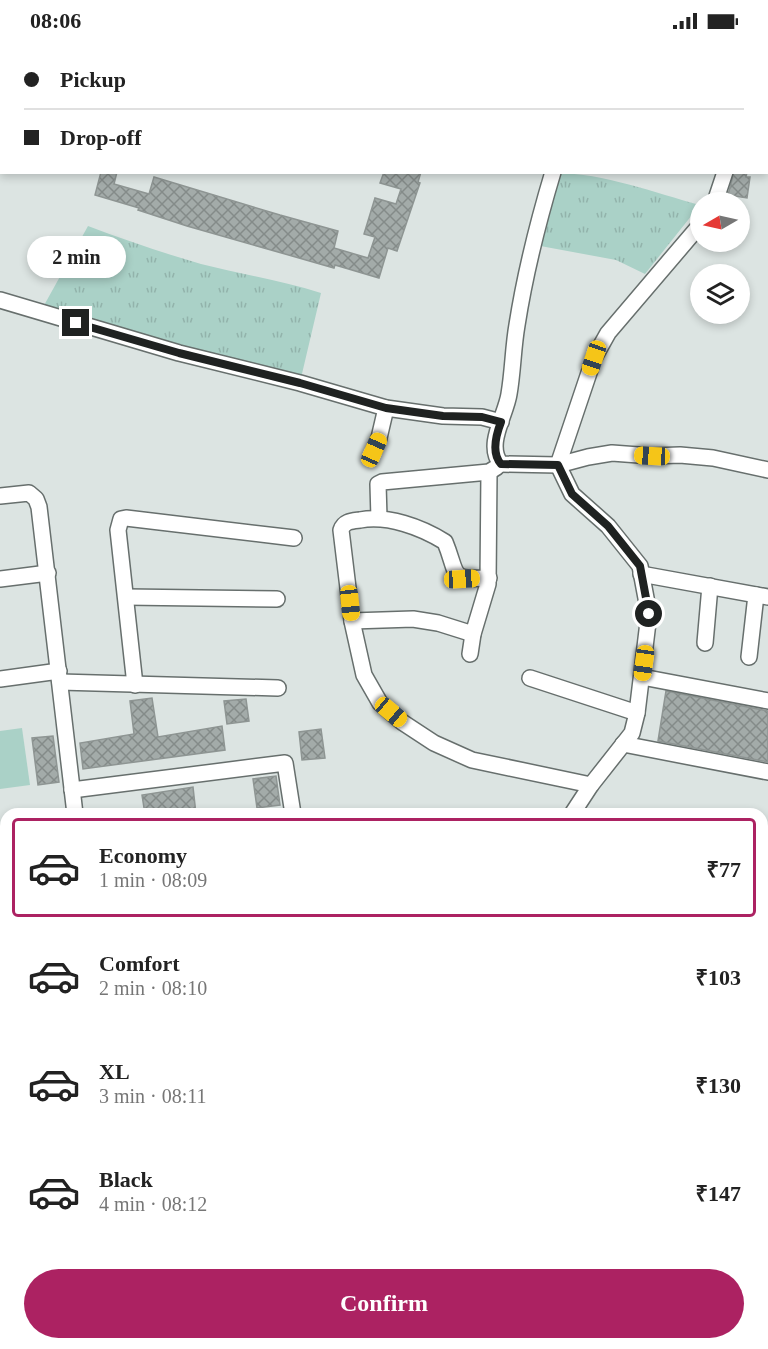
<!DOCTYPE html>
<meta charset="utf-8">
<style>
:root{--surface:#fff;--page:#f2f2f2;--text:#222;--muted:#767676;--line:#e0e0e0;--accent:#ac2262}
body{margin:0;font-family:"Times New Roman",serif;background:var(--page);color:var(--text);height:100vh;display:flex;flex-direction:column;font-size:22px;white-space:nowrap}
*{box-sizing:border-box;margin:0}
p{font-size:20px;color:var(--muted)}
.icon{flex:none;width:33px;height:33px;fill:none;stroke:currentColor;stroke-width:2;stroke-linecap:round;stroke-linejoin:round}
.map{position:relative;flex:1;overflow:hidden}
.drawer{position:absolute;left:0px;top:766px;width:768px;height:542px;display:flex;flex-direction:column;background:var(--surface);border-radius:18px 18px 0 0;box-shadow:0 3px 9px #0003}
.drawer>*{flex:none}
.banner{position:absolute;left:0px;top:0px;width:768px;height:132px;box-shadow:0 3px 9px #0003;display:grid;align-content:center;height:132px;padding:0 24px;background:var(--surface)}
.needle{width:39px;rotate:261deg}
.tools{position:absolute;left:690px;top:150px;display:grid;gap:12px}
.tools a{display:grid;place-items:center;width:60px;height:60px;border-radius:50%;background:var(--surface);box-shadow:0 3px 9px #0003;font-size:30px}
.end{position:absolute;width:27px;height:27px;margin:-14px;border:8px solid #1f2221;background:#fff;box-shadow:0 0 0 3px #fff}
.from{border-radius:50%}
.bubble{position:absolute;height:42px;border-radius:21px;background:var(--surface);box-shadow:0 3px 9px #0003;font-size:20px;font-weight:800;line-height:42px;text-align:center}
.car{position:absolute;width:18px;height:36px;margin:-18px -9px;border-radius:8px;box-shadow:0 0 4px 2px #0007;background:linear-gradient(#f5c518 24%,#345 0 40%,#f5c518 0 76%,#345 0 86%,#f5c518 0)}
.banner b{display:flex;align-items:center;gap:21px;height:57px;font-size:22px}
.banner b+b{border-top:2px solid var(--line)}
.banner i{width:15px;height:15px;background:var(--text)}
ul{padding:10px 0 0;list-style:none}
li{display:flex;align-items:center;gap:18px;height:99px;margin:0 12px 9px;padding:0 12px;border:3px solid transparent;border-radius:6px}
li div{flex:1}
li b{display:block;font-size:22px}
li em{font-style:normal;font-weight:800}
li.selected{border-color:var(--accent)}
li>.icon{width:54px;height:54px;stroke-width:1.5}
.primary-button{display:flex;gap:12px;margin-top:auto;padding:12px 24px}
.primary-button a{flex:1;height:69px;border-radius:36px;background:var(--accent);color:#fff;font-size:24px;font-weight:800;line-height:69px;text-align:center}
.status{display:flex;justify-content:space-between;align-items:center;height:42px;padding:0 30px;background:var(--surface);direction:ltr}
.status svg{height:16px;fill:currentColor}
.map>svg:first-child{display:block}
.grass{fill:url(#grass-tufts)}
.pitch{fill:#aad1c7}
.building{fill:url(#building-cross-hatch);stroke:#8e9593;stroke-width:1.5}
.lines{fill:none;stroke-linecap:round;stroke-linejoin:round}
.minor-casing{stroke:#676f6d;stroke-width:18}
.path{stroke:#9ea5a3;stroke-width:1.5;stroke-dasharray:3 4.5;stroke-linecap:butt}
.minor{stroke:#fff;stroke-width:15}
.route{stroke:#1f2221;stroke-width:8}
</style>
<div class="status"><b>08:06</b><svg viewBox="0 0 49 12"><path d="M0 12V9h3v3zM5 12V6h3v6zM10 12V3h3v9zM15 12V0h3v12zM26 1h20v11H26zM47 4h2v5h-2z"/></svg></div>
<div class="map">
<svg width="768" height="1307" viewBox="0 0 768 1307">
<defs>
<pattern id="grass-tufts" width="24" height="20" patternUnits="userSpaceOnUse" patternTransform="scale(1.5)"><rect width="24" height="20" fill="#aad1c7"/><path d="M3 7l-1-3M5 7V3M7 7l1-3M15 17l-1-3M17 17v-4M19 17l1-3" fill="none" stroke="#92b3ab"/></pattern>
<pattern id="building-cross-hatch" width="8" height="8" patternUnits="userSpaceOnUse" patternTransform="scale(1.5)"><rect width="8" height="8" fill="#a3aba9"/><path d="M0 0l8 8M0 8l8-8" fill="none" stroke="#848b89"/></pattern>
</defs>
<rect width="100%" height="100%" fill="#dce4e2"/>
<!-- grass -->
<g class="grass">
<path d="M557,131C603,131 655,151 700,163L645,232L616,218L535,203Z"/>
<path d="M88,184C125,198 163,211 201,222C241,232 282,239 321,251L301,336L42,267Z"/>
</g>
<!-- pitch -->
<polygon class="pitch" points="22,686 30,743 0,747 0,689"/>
<!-- building -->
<g class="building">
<polygon points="101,130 117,130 114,142 149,152 154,135 280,173 338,189 334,206 368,216 375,195 364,192 375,156 396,162 401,147 380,141 384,130 421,130 418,140 420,141 397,209 388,206 379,236 335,223 334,226 187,184 138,168 139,166 95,153"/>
<polygon points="734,130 747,130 746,135 750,135 747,156 728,153"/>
<polygon points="666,649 768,669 768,720 658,699"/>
<polygon points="152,656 158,695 222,684 225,708 83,727 80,701 134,692 130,659"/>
<polygon points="246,657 249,679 227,682 224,659"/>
<polygon points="321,687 325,716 302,718 299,690"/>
<polygon points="53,694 59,740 38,743 32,696"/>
<polygon points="276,734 280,763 257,766 253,737"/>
<polygon points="193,745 196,772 145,772 142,753"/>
</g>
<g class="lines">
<defs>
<g id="minor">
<polyline points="587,2 588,0"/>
<polyline points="622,2 622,0"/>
<polyline points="748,2 748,0"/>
<path d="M553,130C538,180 525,232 517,283C513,306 513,329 509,352C506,373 485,403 501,422L558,423L588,415L612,411L652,414L680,413L713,416L768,428"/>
<polyline points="715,160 725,130"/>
<polyline points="0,258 179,311 300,341 386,366 443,374 482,375 501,380"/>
<polyline points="374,408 379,396 386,366"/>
<polyline points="0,454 29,451 36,457 39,465 75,772"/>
<polyline points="379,476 378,442 382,440 489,430 497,425"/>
<polyline points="641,532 768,555"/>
<path d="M489,536C448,538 459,534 445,500C421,485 388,473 360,478C352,479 344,479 341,488L352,579L364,633L380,661L402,680L434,701L472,718L591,743"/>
<polyline points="0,537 48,531"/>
<polyline points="126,555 277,557"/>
<polyline points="352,579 413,577 438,581 473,592"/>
<polyline points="705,601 710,544"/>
<polyline points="470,612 473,592 488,542 489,430"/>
<polyline points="749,615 756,553"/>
<polyline points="642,635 768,659"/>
<polyline points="530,636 637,671"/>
<polyline points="0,637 59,629"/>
<polyline points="60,640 278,646"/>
<polyline points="135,643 118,488 121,477 126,476 294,496"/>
<polyline points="623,702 768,730"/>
<polyline points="72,748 285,721 293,772"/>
<polyline points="572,772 591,743 632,691 637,671 649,572 640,524 608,484 572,452 558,423 594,316 608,291 700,183"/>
<polyline points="0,854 6,854"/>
<polyline points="0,868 6,868"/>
<polyline points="0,976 6,976"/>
<polyline points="762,1186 768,1187"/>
<polyline points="0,1214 6,1168"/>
<polyline points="0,1252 6,1251"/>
<polyline points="176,1307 177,1302"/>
<polyline points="472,1307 473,1302"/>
<polyline points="488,1307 488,1302"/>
<polyline points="575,1307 576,1302"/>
<polyline points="683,1307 683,1302"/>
<polyline points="765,1307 766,1294"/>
</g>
</defs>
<!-- minor casing -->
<use href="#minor" class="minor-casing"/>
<!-- path -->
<polyline class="path" points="762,947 768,948"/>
<!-- minor -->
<use href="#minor" class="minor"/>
</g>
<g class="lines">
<!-- route -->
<path class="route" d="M76,281L179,311L300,341L386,366L443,374L482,375L501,380C496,393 491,411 501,422L558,423L572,452L608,484L640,524L649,572"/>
</g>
</svg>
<div class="tools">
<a><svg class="needle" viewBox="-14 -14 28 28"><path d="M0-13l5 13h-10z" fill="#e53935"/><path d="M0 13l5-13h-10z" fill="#767676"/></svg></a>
<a><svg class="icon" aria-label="layers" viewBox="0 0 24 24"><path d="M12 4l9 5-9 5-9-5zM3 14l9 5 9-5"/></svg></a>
</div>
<i class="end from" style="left:649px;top:572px"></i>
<i class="end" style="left:76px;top:281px"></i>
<div class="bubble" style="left:27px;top:194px;width:99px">2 min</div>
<i class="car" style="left:594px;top:316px;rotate:199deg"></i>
<i class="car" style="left:374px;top:408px;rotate:24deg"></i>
<i class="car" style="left:652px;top:414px;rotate:273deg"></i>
<i class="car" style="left:462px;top:537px;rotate:87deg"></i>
<i class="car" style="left:350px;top:561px;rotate:174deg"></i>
<i class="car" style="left:644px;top:621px;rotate:188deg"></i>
<i class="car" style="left:391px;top:670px;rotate:130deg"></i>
<div class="banner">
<b><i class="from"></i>Pickup</b>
<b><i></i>Drop-off</b>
</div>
<section class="drawer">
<ul>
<li class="selected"><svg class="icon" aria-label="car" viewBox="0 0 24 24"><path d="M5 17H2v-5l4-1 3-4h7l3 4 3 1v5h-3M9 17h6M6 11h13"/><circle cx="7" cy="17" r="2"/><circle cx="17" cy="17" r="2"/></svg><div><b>Economy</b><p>1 min · 08:09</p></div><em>₹77</em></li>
<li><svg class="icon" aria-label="car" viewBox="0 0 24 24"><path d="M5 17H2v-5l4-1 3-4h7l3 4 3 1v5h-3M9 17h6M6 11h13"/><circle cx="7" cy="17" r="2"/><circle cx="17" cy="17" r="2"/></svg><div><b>Comfort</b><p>2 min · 08:10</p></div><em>₹103</em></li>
<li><svg class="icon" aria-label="car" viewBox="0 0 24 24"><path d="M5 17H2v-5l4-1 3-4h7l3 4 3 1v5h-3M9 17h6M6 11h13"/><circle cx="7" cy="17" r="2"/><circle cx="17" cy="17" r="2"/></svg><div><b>XL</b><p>3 min · 08:11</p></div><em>₹130</em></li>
<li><svg class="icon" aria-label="car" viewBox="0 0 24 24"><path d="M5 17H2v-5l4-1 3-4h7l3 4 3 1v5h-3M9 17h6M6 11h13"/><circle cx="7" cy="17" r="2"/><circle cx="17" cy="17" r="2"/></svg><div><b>Black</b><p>4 min · 08:12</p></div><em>₹147</em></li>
</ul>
<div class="primary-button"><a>Confirm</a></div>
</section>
</div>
